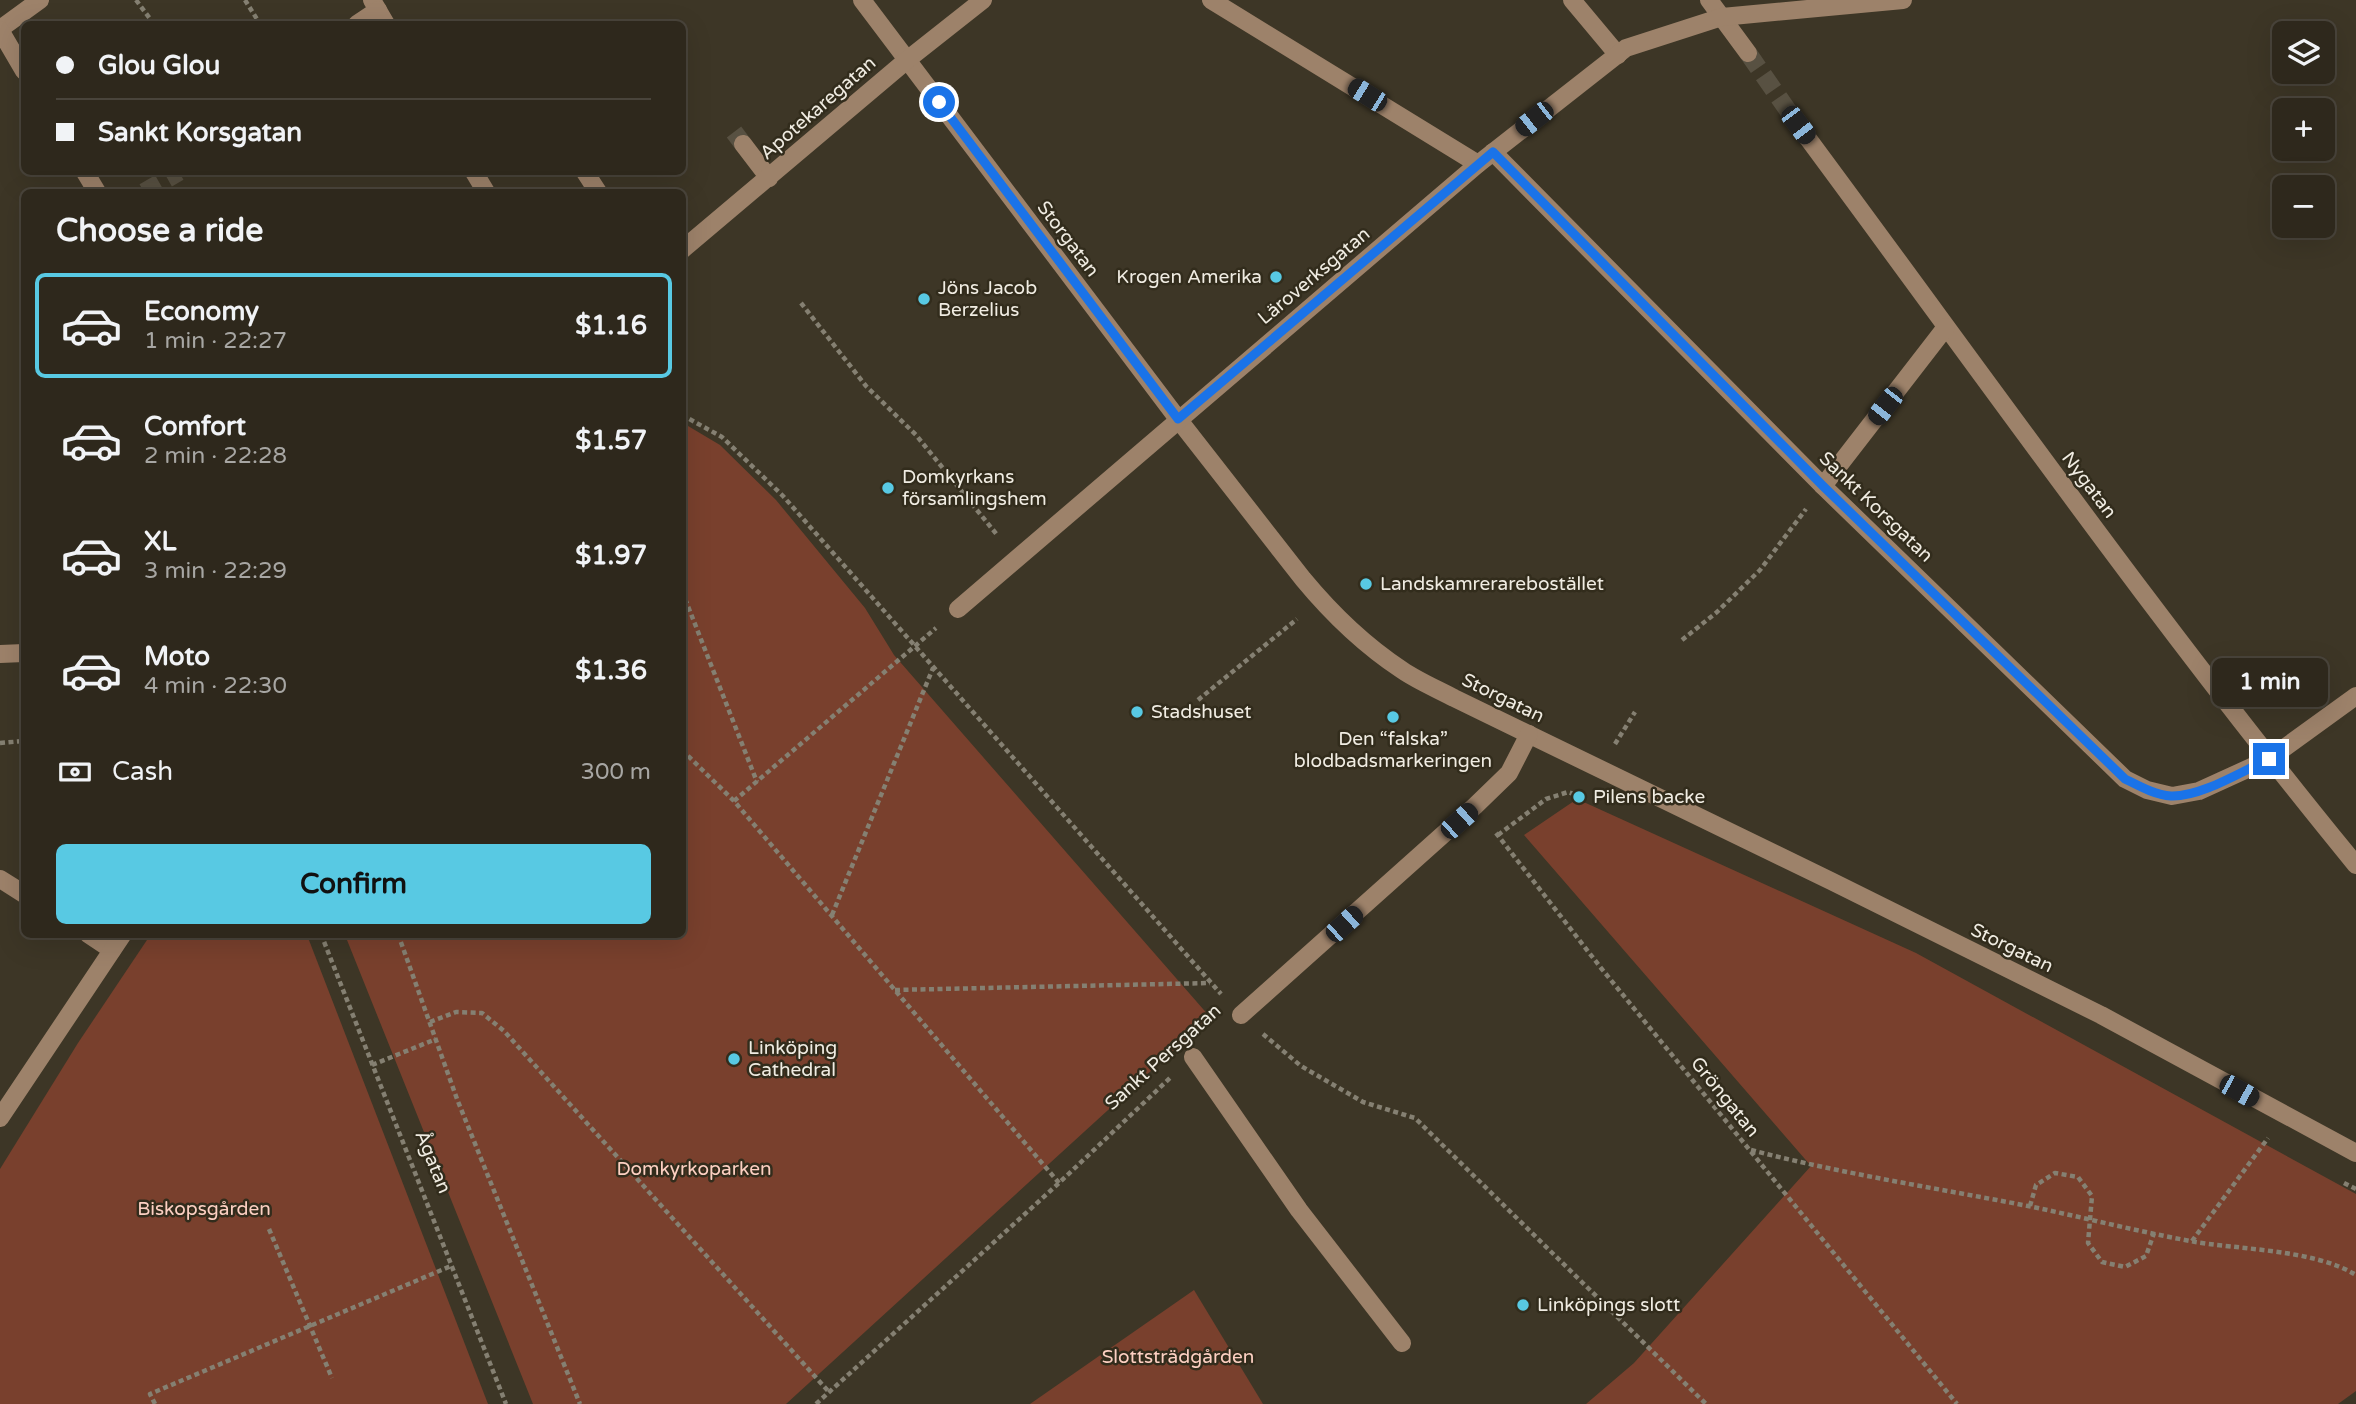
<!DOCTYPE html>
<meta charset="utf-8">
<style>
:root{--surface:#2e281c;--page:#363025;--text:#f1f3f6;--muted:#a7a6a3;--line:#49443b;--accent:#58c9e3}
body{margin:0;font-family:"Varela Round",sans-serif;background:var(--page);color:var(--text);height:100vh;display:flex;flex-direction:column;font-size:26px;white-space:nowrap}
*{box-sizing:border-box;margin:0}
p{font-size:23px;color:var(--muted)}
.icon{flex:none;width:38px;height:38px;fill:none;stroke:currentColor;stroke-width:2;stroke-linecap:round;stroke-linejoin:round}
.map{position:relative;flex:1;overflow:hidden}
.details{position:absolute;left:21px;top:189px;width:665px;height:749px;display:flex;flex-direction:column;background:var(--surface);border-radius:10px;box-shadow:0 7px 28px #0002,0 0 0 2px var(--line)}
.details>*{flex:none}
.guide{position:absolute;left:21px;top:21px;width:665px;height:154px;border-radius:10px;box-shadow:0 7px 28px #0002,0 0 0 2px var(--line);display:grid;align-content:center;height:154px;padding:0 35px;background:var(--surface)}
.tools{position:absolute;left:2272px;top:21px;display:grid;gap:14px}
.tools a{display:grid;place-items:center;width:63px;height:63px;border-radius:10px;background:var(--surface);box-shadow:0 7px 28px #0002,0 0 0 2px var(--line);font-size:35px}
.end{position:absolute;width:32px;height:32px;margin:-16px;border:9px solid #1a73e8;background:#fff;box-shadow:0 0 0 4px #fff}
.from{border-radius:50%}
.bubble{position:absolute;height:49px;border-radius:10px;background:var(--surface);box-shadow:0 7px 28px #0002,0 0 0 2px var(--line);font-size:23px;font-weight:800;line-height:49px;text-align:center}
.car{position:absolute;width:21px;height:42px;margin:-21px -10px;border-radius:9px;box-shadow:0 0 5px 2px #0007;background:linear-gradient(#222 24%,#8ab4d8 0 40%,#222 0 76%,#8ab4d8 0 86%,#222 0)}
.guide b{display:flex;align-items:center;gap:24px;height:66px;font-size:26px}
.guide b+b{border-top:2px solid var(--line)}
.guide i{width:18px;height:18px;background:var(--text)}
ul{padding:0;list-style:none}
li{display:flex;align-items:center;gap:21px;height:105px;margin:0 14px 10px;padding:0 21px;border:4px solid transparent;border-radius:10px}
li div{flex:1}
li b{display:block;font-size:26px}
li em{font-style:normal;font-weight:800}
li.selected{border-color:var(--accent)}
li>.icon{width:63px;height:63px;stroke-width:1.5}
h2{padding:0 35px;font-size:32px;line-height:84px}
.pay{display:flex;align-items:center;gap:18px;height:77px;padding:0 35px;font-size:26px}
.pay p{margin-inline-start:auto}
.cta{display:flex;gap:14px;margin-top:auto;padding:14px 35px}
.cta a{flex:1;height:80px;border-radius:10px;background:var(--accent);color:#111;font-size:28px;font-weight:800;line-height:80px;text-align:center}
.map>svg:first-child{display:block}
.green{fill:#79402d}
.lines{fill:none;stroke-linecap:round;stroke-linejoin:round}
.minor-tunnel{stroke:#585142;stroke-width:18;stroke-dasharray:18 9;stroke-linecap:butt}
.path{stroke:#858072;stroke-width:4.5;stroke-dasharray:5 3.5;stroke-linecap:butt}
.minor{stroke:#9d826a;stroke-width:18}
.route{stroke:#1a73e8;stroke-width:9}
.poi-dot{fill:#58c9e3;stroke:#322c1c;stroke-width:2.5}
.labels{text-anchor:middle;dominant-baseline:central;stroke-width:5;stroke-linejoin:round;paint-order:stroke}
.street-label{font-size:19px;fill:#f0ece2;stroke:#322c1c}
.poi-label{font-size:19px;fill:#f0ece2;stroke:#322c1c;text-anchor:start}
.park-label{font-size:19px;fill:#fdd0c2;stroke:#322c1c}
</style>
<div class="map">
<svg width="2356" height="1404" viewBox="0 0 2356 1404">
<rect width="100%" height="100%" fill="#3d3626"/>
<!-- green -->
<g class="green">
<polygon points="683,423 720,445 776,500 865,608 894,655 1210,1017 786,1404 533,1404 345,935 682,934"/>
<polygon points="1577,799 1916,953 2356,1194 2356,1391 2338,1404 1586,1404 1634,1363 1811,1166 1524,835"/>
<polygon points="151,934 307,935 488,1404 0,1404 0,1169 78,1043"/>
<polygon points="1194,1290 1263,1404 1030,1404"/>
</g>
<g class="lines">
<!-- minor-tunnel -->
<g class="minor-tunnel">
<polyline points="1748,53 1798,125"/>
<polyline points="734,132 743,144"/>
<polyline points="144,192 179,172"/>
</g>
<!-- path -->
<g class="path">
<polyline points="136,0 154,24"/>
<polyline points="245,0 260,24"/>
<polyline points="801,303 866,386 916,435 998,536"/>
<polyline points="682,415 722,437 783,496 1221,994"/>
<polyline points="682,591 757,782"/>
<polyline points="1682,640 1717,612 1760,570 1806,509"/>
<polyline points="1198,700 1297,619"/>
<polyline points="0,743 24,741"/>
<polyline points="1615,744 1635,712"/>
<polyline points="682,750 734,801 1059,1183"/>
<polyline points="734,801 936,628"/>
<polyline points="1496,833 1601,968 1957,1404"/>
<polyline points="1498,835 1546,799 1568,792 1584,798"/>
<polyline points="832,915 933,668"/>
<polyline points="321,934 506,1404"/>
<polyline points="398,934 457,1099 580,1404"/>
<polyline points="895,990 1210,983"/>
<polyline points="430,1022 456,1012 482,1013 504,1031 829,1392"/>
<polyline points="1263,1034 1301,1066 1363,1102 1415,1118 1706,1404"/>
<polyline points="372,1065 436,1039"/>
<path d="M1751,1150C1843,1174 1936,1188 2028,1206C2082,1217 2136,1231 2190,1241C2239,1250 2314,1249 2356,1275"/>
<polyline points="2344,1183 2356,1189"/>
<polyline points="2030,1206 2036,1185 2055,1173 2078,1177 2092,1196 2088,1243 2102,1262 2125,1267 2146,1256 2154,1233"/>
<polyline points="269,1229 332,1378"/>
<polyline points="2192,1241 2268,1138"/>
<polyline points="155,1404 150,1394 451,1266"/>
<polyline points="816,1404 1059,1183 1171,1077"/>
</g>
<!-- minor -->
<g class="minor">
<polyline points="372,0 386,24"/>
<path d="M862,0L1178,419L1303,579C1332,614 1364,645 1402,670C1418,681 1437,689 1454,698L1831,881L2101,1015L2356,1153"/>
<polyline points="1211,0 1478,164"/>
<polyline points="1572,0 1618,55"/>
<polyline points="1709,0 1748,53"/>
<polyline points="357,24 378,10"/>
<polyline points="0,29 40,0"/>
<polyline points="0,30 24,71"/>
<path d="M1798,125C1982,373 2160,626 2356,865"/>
<polyline points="743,144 769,178"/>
<polyline points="1493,152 1823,486 2125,779 2147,790 2172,796 2199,791 2269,759 2356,696"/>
<polyline points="85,172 97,192"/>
<polyline points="474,172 486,192"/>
<polyline points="585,172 598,192"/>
<polyline points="682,250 907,60 983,0"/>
<polyline points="1823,486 1946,327"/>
<polyline points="958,609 1478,164 1626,48 1722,17 1903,0"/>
<polyline points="0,654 24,653"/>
<polyline points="0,879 24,894"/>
<polyline points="88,934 112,950"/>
<polyline points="1241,1015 1475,806 1509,773 1529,734"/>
<polyline points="1193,1057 1299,1210 1402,1343"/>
<polyline points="0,1118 123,934"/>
</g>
</g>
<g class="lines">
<!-- route -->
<path class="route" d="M939,102L1178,419L1493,152L1823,486L2125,779C2139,786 2155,795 2171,796C2201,797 2242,771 2269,759"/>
</g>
<!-- markers -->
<g class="poi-dot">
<circle cx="1276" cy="277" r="7"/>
<circle cx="924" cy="299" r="7"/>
<circle cx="888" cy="488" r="7"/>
<circle cx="1366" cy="584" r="7"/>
<circle cx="1137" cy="712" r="7"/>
<circle cx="1393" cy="717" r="7"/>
<circle cx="1579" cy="797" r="7"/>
<circle cx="734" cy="1059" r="7"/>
<circle cx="1523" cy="1305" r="7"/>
</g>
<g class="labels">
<!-- street labels -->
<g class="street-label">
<text transform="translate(818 108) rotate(-41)">Apotekaregatan</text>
<text transform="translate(1068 239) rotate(53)">Storgatan</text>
<text transform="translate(1314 276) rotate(-40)">Läroverksgatan</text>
<text transform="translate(2089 485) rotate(53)">Nygatan</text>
<text transform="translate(1876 507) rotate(44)">Sankt Korsgatan</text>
<text transform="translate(1503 698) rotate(26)">Storgatan</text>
<text transform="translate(2012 948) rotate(26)">Storgatan</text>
<text transform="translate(1163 1057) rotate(-42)">Sankt Persgatan</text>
<text transform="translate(1725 1097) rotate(51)">Gröngatan</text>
<text transform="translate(433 1162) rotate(68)">Ågatan</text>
</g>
<!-- poi labels -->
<g class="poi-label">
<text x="1262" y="277" text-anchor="end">Krogen Amerika</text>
<text x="938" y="288">Jöns Jacob<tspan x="938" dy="22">Berzelius</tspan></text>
<text x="902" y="477">Domkyrkans<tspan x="902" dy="22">församlingshem</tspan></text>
<text x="1380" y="584">Landskamrerarebostället</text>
<text x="1151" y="712">Stadshuset</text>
<text x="1393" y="739" text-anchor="middle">Den “falska”<tspan x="1393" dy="22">blodbadsmarkeringen</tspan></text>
<text x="1593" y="797">Pilens backe</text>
<text x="748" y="1048">Linköping<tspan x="748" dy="22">Cathedral</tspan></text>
<text x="1537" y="1305">Linköpings slott</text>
</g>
<!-- park labels -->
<g class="park-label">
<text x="694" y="1169">Domkyrkoparken</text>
<text x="204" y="1209">Biskopsgården</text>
<text x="1178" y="1357">Slottsträdgården</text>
</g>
</g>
</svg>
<div class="tools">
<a><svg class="icon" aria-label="layers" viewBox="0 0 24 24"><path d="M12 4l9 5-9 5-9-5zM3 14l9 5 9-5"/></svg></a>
<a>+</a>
<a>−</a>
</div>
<i class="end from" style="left:939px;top:102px"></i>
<i class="end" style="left:2269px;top:759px"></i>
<div class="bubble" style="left:2212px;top:658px;width:116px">1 min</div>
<i class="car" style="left:1367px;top:95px;rotate:302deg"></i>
<i class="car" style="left:1534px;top:119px;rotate:232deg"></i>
<i class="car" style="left:1798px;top:125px;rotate:143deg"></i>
<i class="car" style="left:1885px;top:406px;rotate:218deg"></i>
<i class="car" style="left:1459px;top:821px;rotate:48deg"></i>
<i class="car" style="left:1344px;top:924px;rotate:48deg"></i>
<i class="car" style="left:2239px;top:1091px;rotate:119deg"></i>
<div class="guide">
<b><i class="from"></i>Glou Glou</b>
<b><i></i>Sankt Korsgatan</b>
</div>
<section class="details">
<h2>Choose a ride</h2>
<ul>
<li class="selected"><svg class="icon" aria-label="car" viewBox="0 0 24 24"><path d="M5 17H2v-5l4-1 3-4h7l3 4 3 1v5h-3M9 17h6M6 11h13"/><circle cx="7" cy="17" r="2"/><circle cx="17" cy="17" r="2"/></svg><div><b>Economy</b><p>1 min · 22:27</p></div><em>$1.16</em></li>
<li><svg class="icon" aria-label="car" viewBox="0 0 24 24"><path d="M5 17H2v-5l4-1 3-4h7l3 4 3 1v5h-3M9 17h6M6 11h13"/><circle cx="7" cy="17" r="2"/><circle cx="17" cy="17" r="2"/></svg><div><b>Comfort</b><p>2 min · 22:28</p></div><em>$1.57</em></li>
<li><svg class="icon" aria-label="car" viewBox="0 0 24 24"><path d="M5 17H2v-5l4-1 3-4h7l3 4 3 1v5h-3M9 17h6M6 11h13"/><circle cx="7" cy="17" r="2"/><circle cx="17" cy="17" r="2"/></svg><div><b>XL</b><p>3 min · 22:29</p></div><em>$1.97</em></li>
<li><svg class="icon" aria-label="car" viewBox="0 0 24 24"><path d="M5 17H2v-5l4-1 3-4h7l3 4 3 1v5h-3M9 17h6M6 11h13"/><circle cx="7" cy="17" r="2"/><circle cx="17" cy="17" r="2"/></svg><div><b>Moto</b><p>4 min · 22:30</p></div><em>$1.36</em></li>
</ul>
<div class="pay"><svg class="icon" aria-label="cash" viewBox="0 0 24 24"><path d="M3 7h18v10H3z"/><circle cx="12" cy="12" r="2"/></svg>Cash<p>300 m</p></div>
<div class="cta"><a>Confirm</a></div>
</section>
</div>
